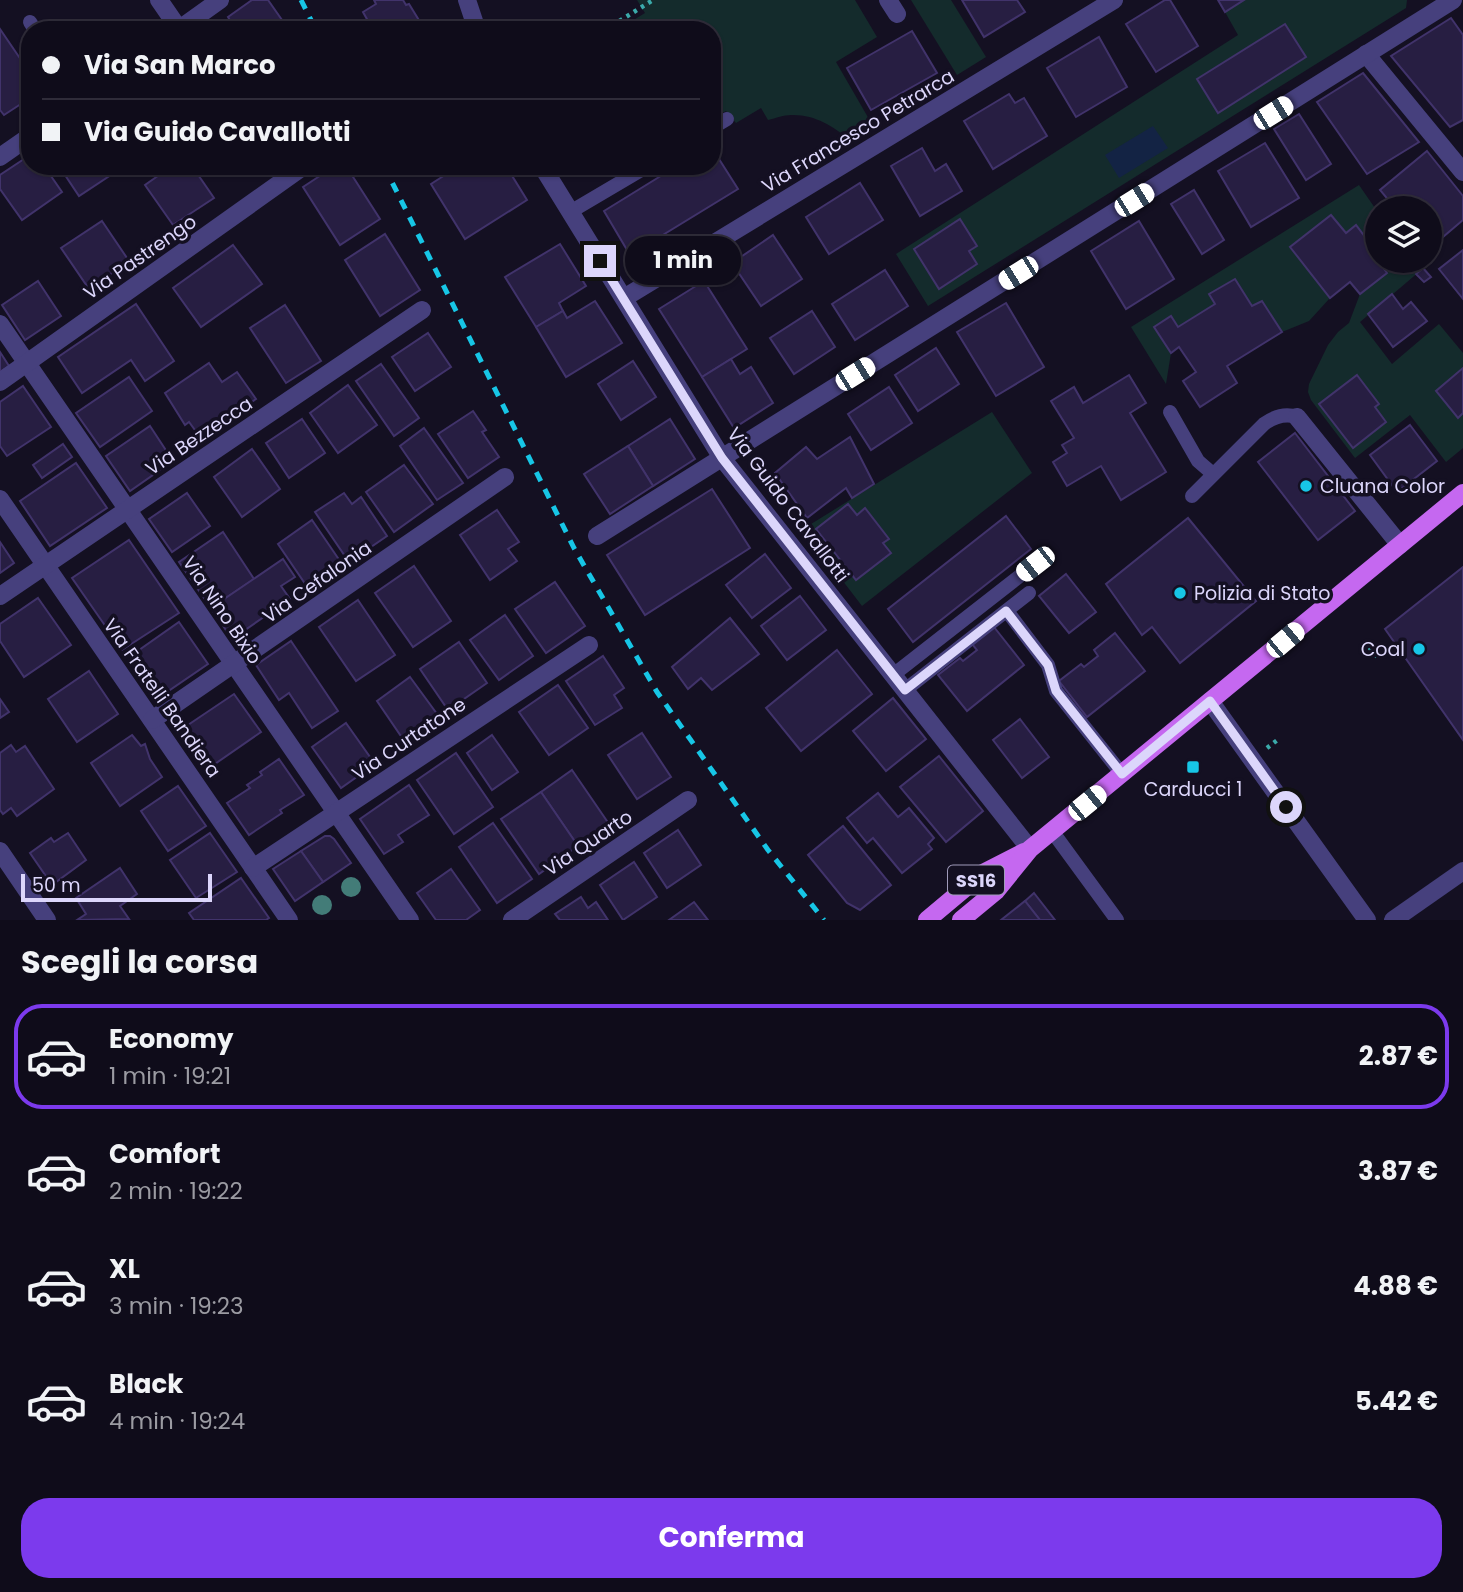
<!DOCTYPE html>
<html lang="it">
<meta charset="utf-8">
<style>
:root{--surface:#0f0c1a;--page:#1d1a27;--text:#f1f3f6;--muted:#9b9ba2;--line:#2f2c39;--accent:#7c3aed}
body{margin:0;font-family:Poppins,sans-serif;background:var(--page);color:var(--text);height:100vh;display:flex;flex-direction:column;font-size:26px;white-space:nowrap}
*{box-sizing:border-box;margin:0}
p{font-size:23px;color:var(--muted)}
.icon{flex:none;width:38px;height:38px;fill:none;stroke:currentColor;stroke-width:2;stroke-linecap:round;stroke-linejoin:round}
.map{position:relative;height:920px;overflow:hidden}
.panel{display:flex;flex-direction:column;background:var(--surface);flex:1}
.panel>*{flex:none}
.guide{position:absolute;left:21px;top:21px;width:700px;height:154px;border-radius:28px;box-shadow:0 2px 5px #0004,0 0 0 2px var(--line);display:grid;align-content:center;height:154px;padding:0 21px;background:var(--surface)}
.controls{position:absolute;left:1365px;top:196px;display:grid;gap:14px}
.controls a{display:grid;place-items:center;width:77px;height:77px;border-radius:50%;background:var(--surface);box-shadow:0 2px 5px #0004,0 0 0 2px var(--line);font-size:35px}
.scale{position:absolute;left:21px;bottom:18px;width:191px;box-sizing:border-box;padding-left:7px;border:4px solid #dcd6fb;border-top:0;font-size:19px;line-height:24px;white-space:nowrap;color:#dcd6fb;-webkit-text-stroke:5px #141022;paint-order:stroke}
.end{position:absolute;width:32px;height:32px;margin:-16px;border:9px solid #dcd6fb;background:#111;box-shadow:0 0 0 4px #111}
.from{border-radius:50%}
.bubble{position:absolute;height:49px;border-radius:24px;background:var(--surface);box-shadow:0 2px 5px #0004,0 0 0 2px var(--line);font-size:23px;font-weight:700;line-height:49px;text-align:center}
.car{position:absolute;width:21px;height:42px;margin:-21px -10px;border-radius:9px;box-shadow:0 0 5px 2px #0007;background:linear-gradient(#fff 24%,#345 0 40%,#fff 0 76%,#345 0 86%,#fff 0)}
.guide b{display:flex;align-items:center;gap:24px;height:66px;font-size:26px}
.guide b+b{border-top:2px solid var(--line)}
.guide i{width:18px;height:18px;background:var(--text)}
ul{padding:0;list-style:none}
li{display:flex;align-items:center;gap:21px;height:105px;margin:0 14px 10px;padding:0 7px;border:4px solid transparent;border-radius:28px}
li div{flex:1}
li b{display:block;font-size:26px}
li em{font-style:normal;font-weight:700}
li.on{border-color:var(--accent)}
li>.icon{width:63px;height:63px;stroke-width:1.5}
h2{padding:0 21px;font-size:32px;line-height:84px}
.action{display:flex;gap:14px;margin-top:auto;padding:14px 21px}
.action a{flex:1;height:80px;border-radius:28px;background:var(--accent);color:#fff;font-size:28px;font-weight:700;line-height:80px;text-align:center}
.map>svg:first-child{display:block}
.green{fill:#142b2c;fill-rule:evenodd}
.water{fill:#132344}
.building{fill:#271e42;stroke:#41336b;stroke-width:2}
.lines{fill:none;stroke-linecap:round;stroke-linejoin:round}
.path{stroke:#3baaaa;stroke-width:4.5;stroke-dasharray:3.5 5;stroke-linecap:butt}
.lane{stroke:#46407d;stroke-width:14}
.street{stroke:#46407d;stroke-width:18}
.primary{stroke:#c568f0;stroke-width:18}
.rail{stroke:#17c6e6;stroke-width:5;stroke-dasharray:10 9;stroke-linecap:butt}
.tree{fill:#437c78}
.route{stroke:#dcd6fb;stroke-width:9}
.poi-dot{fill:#17c6e6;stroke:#141022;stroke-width:2.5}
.labels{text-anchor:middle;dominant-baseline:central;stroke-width:7;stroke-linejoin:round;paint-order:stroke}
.shield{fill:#141022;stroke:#a09bba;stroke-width:2}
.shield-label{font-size:18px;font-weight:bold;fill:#dcd6fb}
.street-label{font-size:19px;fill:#dcd6fb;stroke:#141022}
.poi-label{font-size:19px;fill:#dcd6fb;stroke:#141022;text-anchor:start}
</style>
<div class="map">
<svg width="1463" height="920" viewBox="0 0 1463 920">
<rect width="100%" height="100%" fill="#141022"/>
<!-- green -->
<g class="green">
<path d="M637,0H855L877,37L836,62L873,126L850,140C833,126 814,114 791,115C784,115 776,118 768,120L761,108L736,123L726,111L712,118V30H631L627,24L645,13Z"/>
<polygon points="911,0 951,0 986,57 957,75"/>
<path d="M1244,0H1407L1406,8L928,306L896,254L1238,35L1225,12ZM1285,24L1306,57L1197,79ZM960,219L977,246L969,251L977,264L939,289L914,250Z"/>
<polygon points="1359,185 1377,211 1377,242 1372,246 1356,225 1346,233 1331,215 1291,247 1330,298 1309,321 1282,332 1262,301 1252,306 1234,279 1209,294 1215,304 1178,327 1171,316 1154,327 1171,353 1166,384 1131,327"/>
<path d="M1383,261H1413L1420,271L1360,322L1392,364L1439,324L1463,353V368L1436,391L1457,417L1463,413V448L1446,462L1410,415L1355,458L1311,400L1308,392L1309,384L1328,345L1338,332L1349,323L1360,294L1387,273L1380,263ZM1357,375L1379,403L1375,407L1386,422L1353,448L1319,404Z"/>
<path d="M992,412L1032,473L862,606L803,529ZM848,504L857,514L865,509L888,538L883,543L891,553L856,580L816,529Z"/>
</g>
<!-- water -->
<polygon class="water" points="1153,126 1168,148 1119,178 1105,155"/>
<!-- building -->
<g class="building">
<polygon points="252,0 268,0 289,30 236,30 228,17"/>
<polygon points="374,0 403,0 406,5 409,4 425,30 373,30 363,12 376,4"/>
<polygon points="962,0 1017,0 1025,12 984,37"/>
<polygon points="1165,0 1170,0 1198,46 1156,72 1126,24"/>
<polygon points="1218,0 1244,0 1225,12"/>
<polygon points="1451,18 1463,35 1463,120 1450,127 1391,56"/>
<polygon points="1285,24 1306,57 1218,113 1197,79"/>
<polygon points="0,29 30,73 30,98 4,115 0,110"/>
<polygon points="912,31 937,73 871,110 847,68"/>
<polygon points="1099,37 1127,87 1076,117 1047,68"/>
<polygon points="1363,73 1419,142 1367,174 1317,102"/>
<polygon points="1009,94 1015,103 1024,98 1047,136 993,169 964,121"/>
<polygon points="1299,114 1331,164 1306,180 1274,129"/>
<polygon points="1265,143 1299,198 1251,227 1218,171"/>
<polygon points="712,148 738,189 630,255 604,211 677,166 712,166"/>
<polygon points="922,148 935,171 946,164 962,191 920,216 891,166"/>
<polygon points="1427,151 1463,196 1463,220 1430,248 1430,208 1395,208 1380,190"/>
<polygon points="30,155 30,166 44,166 62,192 22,220 0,189 0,175"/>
<polygon points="59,166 118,166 120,169 79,196"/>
<polygon points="172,166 192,166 214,198 173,225 145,185"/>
<polygon points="246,166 264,166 252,174"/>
<polygon points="335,166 346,166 380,219 340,245 303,187"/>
<polygon points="459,166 506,166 527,200 465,239 431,184"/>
<polygon points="860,183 883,220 829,254 806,217"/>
<polygon points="1194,190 1224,240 1202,254 1171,204"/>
<polygon points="1331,215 1346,233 1356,225 1372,246 1377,242 1377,261 1383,261 1380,263 1387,273 1360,294 1350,282 1330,298 1290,247"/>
<polygon points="960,219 977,246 969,251 977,264 939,289 914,249"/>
<polygon points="102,221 129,261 89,289 61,248"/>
<polygon points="1139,221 1174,279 1126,309 1091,251"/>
<polygon points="385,234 420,290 380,316 345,260"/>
<polygon points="773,235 802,279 761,306 732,263"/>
<polygon points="560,244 586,286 559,303 563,311 536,327 505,277"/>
<polygon points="233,245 262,284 201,327 173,288"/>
<polygon points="1463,250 1463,299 1439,269"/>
<polygon points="1423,268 1431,277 1424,282 1416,274"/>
<polygon points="885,270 908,306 855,340 832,304"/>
<polygon points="1235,279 1252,306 1262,301 1282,332 1227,366 1237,383 1200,407 1183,381 1196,372 1179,347 1171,353 1154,327 1171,316 1178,327 1215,304 1209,294"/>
<polygon points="38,281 61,316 25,340 2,305"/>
<polygon points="704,281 747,349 702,377 659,309"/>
<polygon points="1392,294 1403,309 1411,302 1427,321 1393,347 1368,314"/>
<polygon points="595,301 622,343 566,377 536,327 563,311 567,318"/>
<polygon points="1006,303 1044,367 996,396 957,332"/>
<polygon points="136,304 174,361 145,381 131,360 82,393 58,357"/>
<polygon points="285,305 321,361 286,383 250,328"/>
<polygon points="812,311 835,347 794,374 770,338"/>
<polygon points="428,333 451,367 415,391 392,357"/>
<polygon points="936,348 959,384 918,411 895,375"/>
<polygon points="0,352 9,366 0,372"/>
<polygon points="731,359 740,374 751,367 773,403 734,428 702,377"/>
<polygon points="633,361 656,397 621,420 598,384"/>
<polygon points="209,363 222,382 237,372 256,399 200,437 189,422 185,425 165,393"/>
<polygon points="381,364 419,418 394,436 356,381"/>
<polygon points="1463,368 1463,413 1458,418 1436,391"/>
<polygon points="1129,375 1146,403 1130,413 1166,472 1121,500 1101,466 1067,486 1053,462 1067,453 1062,445 1074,438 1051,401 1074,387 1083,403"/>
<polygon points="1357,375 1379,404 1375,407 1386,422 1353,448 1319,404"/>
<polygon points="129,377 152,411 100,447 76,413"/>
<polygon points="348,385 377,425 338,453 310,413"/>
<polygon points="23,386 51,427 7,456 0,446 0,402"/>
<polygon points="889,387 912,423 871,450 848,414"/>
<polygon points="473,411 486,430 482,432 499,457 468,478 438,434"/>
<polygon points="302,419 325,453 289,478 266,443"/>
<polygon points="670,419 695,459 653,486 628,446"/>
<polygon points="1410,425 1437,461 1397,492 1370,455"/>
<polygon points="150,426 173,461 130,491 106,456"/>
<polygon points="424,428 463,483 437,500 400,446"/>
<polygon points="1295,433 1355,511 1318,540 1258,462"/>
<polygon points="850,437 874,484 852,498 846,488 807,518 775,473 806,447 817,459"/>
<polygon points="63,444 72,457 42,478 33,465"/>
<polygon points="628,446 653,486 610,514 584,474"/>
<polygon points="252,449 280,489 242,517 214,477"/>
<polygon points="76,463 107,508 50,546 20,501"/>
<polygon points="404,465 433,504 394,532 366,492"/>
<polygon points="712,489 750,548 645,615 607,555"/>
<polygon points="187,493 210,526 172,552 149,519"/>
<polygon points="344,493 352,504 361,497 387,536 349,562 315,512"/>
<polygon points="848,504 857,515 865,508 889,539 883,543 891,553 856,580 816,529"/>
<polygon points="497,510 519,542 508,549 517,561 490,580 460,535"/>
<polygon points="1006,516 1031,549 913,642 888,609"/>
<polygon points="1188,518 1256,601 1180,663 1152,627 1142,635 1106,584"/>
<polygon points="312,520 342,564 308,588 278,544"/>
<polygon points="223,532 254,579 211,608 179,562"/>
<polygon points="129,540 179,613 122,650 72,578"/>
<polygon points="0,542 14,563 0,573"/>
<polygon points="765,554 791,588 752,618 726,585"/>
<polygon points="283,559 295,577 281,586 290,599 232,639 211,608"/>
<polygon points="414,566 451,621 413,647 375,593"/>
<polygon points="1463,567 1463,740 1385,629"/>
<polygon points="1066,574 1096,612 1069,633 1039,596"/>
<polygon points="555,582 585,626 546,653 515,609"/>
<polygon points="800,596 826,630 787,660 761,626"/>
<polygon points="38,598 71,645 24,677 0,641 0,624"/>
<polygon points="358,600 395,655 356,681 319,627"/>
<polygon points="505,615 533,656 499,680 470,640"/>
<polygon points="730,618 759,654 712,690 701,678 688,689 672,667"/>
<polygon points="179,622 208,664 161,696 132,655"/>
<polygon points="994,627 1024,665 967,711 938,675 960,658 963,661 977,650 972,644"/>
<polygon points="1115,633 1145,671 1087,717 1059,681 1081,664 1084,667 1098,656 1094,650"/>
<polygon points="291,641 338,711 312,728 289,693 279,700 256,665"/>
<polygon points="459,642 487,683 448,710 420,669"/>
<polygon points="837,650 872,694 801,751 766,708"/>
<polygon points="603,656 624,688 614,695 622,708 595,725 566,681"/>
<polygon points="89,671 118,714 77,742 48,699"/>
<polygon points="410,677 440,718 405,742 377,701"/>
<polygon points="558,685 588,728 549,755 519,712"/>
<polygon points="234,694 261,732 212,766 185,727"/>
<polygon points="893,698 926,739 886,771 853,731"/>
<polygon points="0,699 9,712 0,718"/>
<polygon points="1020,719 1049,757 1022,778 993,740"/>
<polygon points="346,723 375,764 341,788 312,747"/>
<polygon points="642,733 671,777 637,799 608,755"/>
<polygon points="132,735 141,746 145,744 150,759 162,777 120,806 91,763"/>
<polygon points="492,735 518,772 492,790 467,753"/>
<polygon points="11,745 16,752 25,746 54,789 17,816 11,808 3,814 0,810 0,753"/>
<polygon points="456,753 493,807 454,834 417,780"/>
<polygon points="939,756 983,811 946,842 900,787"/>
<polygon points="279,759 304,795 280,810 282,813 249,835 227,803 250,788 247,785 262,775 260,772"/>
<polygon points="572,770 609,824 578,846 541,792"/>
<polygon points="409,785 429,815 398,835 403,842 384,854 360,819"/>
<polygon points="178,786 206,826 168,851 141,811"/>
<polygon points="541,792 578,846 539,874 501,819"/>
<polygon points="878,793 898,817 909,808 934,838 928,844 932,849 902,873 873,838 867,843 847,818"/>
<polygon points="493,823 532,879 497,903 459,847"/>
<polygon points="843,826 891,885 860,910 847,903 808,855"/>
<polygon points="678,830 701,865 667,888 644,853"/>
<polygon points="68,833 86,860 52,885 30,853 51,838 54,842"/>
<polygon points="210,833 237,872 196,898 170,860"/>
<polygon points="325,836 330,836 334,839 351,863 323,882 301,851"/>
<polygon points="301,851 323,882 295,901 273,869"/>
<polygon points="634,862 657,897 623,920 600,885"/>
<polygon points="120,868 137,894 120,906 129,919 77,920 86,914 76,898"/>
<polygon points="451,869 480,910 466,920 436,920 417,893"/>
<polygon points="241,878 269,918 266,920 194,920 189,913"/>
<polygon points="1034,893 1055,920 1040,920 1025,901"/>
<polygon points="581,897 588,908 596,902 608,920 560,920 555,914"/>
<polygon points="1025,901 1040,920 1001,920"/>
<polygon points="694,902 708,920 669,920"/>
</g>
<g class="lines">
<!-- path -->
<g class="path">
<polyline points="605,30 653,0"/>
<polyline points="1364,641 1380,660"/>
<polyline points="1267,748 1280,738"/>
</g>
<!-- lane -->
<g class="lane">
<polyline points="30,22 35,30"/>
<polyline points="712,128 727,119"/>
<polyline points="570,212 648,166"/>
<polyline points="1170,412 1198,461 1213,474"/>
<path d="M1192,496L1264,424C1275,416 1285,413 1297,417"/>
<polyline points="1007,611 1048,665 1056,691 1122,774"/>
<polyline points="893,675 1035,564"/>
<polyline points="905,690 1029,593"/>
<polyline points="1052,831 1117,920"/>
</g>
<!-- street -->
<g class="street">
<polyline points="159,0 179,29"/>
<polyline points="467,0 477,30"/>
<polyline points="888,0 897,14"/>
<polyline points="178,30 220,0"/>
<polyline points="1366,54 1463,172"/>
<polyline points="0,157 30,136"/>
<polyline points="542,166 722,458 1030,849"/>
<polyline points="624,298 1114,0"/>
<polyline points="0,324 410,920"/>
<polyline points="0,382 304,166"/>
<polyline points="1297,417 1400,545"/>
<polyline points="0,499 289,920"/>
<polyline points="597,536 1453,0"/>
<polyline points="0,596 422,310"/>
<polyline points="1210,701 1367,920"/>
<polyline points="152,720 505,477"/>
<polyline points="0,851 47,920"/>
<polyline points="253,868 589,645"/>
<polyline points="512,920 688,800"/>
<polyline points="1393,920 1463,871"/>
</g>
<!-- primary -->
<g class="primary">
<polyline points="927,920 983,873 1024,852"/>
<polyline points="961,920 996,891 1030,849 1463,493"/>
</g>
<!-- rail -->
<g class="rail">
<polyline points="301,0 316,30"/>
<polyline points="384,166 574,548 657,692 768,850 824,920"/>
</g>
</g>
<!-- trees -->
<g class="tree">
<circle cx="351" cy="887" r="10"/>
<circle cx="322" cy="905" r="10"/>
</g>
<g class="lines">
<!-- route -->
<polyline class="route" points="600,261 722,458 905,690 1006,611 1048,665 1056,691 1122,774 1210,701 1286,807"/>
</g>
<!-- markers -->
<g class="poi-dot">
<circle cx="1306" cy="486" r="7"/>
<circle cx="1180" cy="593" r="7"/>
<circle cx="1419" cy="649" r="7"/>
<rect x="1186" y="760" width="14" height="14" rx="3.5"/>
</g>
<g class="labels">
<!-- shield labels -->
<rect class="shield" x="948" y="865.5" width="56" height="29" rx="5"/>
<g class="shield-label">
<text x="976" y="880">SS16</text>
</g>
<!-- street labels -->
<g class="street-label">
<text transform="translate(858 131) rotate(-31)">Via Francesco Petrarca</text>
<text transform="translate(140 257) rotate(-35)">Via Pastrengo</text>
<text transform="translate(199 436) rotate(-34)">Via Bezzecca</text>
<text transform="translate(788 505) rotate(53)">Via Guido Cavallotti</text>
<text transform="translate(317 582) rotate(-35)">Via Cefalonia</text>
<text transform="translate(222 610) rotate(56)">Via Nino Bixio</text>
<text transform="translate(162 698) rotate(55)">Via Fratelli Bandiera</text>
<text transform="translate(409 739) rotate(-34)">Via Curtatone</text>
<text transform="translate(588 843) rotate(-34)">Via Quarto</text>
</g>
<!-- poi labels -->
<g class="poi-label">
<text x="1320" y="486">Cluana Color</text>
<text x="1194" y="593">Polizia di Stato</text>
<text x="1405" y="649" text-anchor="end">Coal</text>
<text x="1193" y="789" text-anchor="middle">Carducci 1</text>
</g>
</g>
</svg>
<div class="controls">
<a><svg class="icon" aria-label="layers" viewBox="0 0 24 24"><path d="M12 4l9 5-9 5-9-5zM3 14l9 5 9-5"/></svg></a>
</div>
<div class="scale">50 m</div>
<i class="end from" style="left:1286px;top:807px"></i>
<i class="end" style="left:600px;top:261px"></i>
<div class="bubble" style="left:625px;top:236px;width:116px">1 min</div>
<i class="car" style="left:1273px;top:113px;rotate:58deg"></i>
<i class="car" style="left:1134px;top:200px;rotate:58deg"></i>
<i class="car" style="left:1018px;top:273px;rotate:238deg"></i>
<i class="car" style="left:855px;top:374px;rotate:58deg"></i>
<i class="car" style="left:1035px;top:564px;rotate:232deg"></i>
<i class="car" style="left:1285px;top:640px;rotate:50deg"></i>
<i class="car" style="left:1087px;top:803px;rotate:51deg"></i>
<div class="guide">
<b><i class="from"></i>Via San Marco</b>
<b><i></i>Via Guido Cavallotti</b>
</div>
</div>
<section class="panel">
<h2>Scegli la corsa</h2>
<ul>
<li class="on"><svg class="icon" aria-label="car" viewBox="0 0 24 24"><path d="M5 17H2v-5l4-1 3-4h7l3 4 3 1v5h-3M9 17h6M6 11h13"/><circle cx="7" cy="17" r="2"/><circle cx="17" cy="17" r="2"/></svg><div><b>Economy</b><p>1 min · 19:21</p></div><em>2.87 €</em></li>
<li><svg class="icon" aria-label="car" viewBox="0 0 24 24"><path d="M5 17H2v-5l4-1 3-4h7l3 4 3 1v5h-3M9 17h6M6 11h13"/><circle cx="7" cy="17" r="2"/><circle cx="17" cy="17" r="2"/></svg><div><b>Comfort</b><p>2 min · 19:22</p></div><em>3.87 €</em></li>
<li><svg class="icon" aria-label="car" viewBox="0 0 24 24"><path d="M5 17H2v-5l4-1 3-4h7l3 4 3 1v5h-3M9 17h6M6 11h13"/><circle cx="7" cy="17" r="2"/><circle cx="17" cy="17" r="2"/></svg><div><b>XL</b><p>3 min · 19:23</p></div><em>4.88 €</em></li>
<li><svg class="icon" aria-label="car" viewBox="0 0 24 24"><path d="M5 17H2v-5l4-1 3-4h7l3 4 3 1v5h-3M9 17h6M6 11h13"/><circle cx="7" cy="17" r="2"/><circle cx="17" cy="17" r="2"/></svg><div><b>Black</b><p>4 min · 19:24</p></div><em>5.42 €</em></li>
</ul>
<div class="action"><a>Conferma</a></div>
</section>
